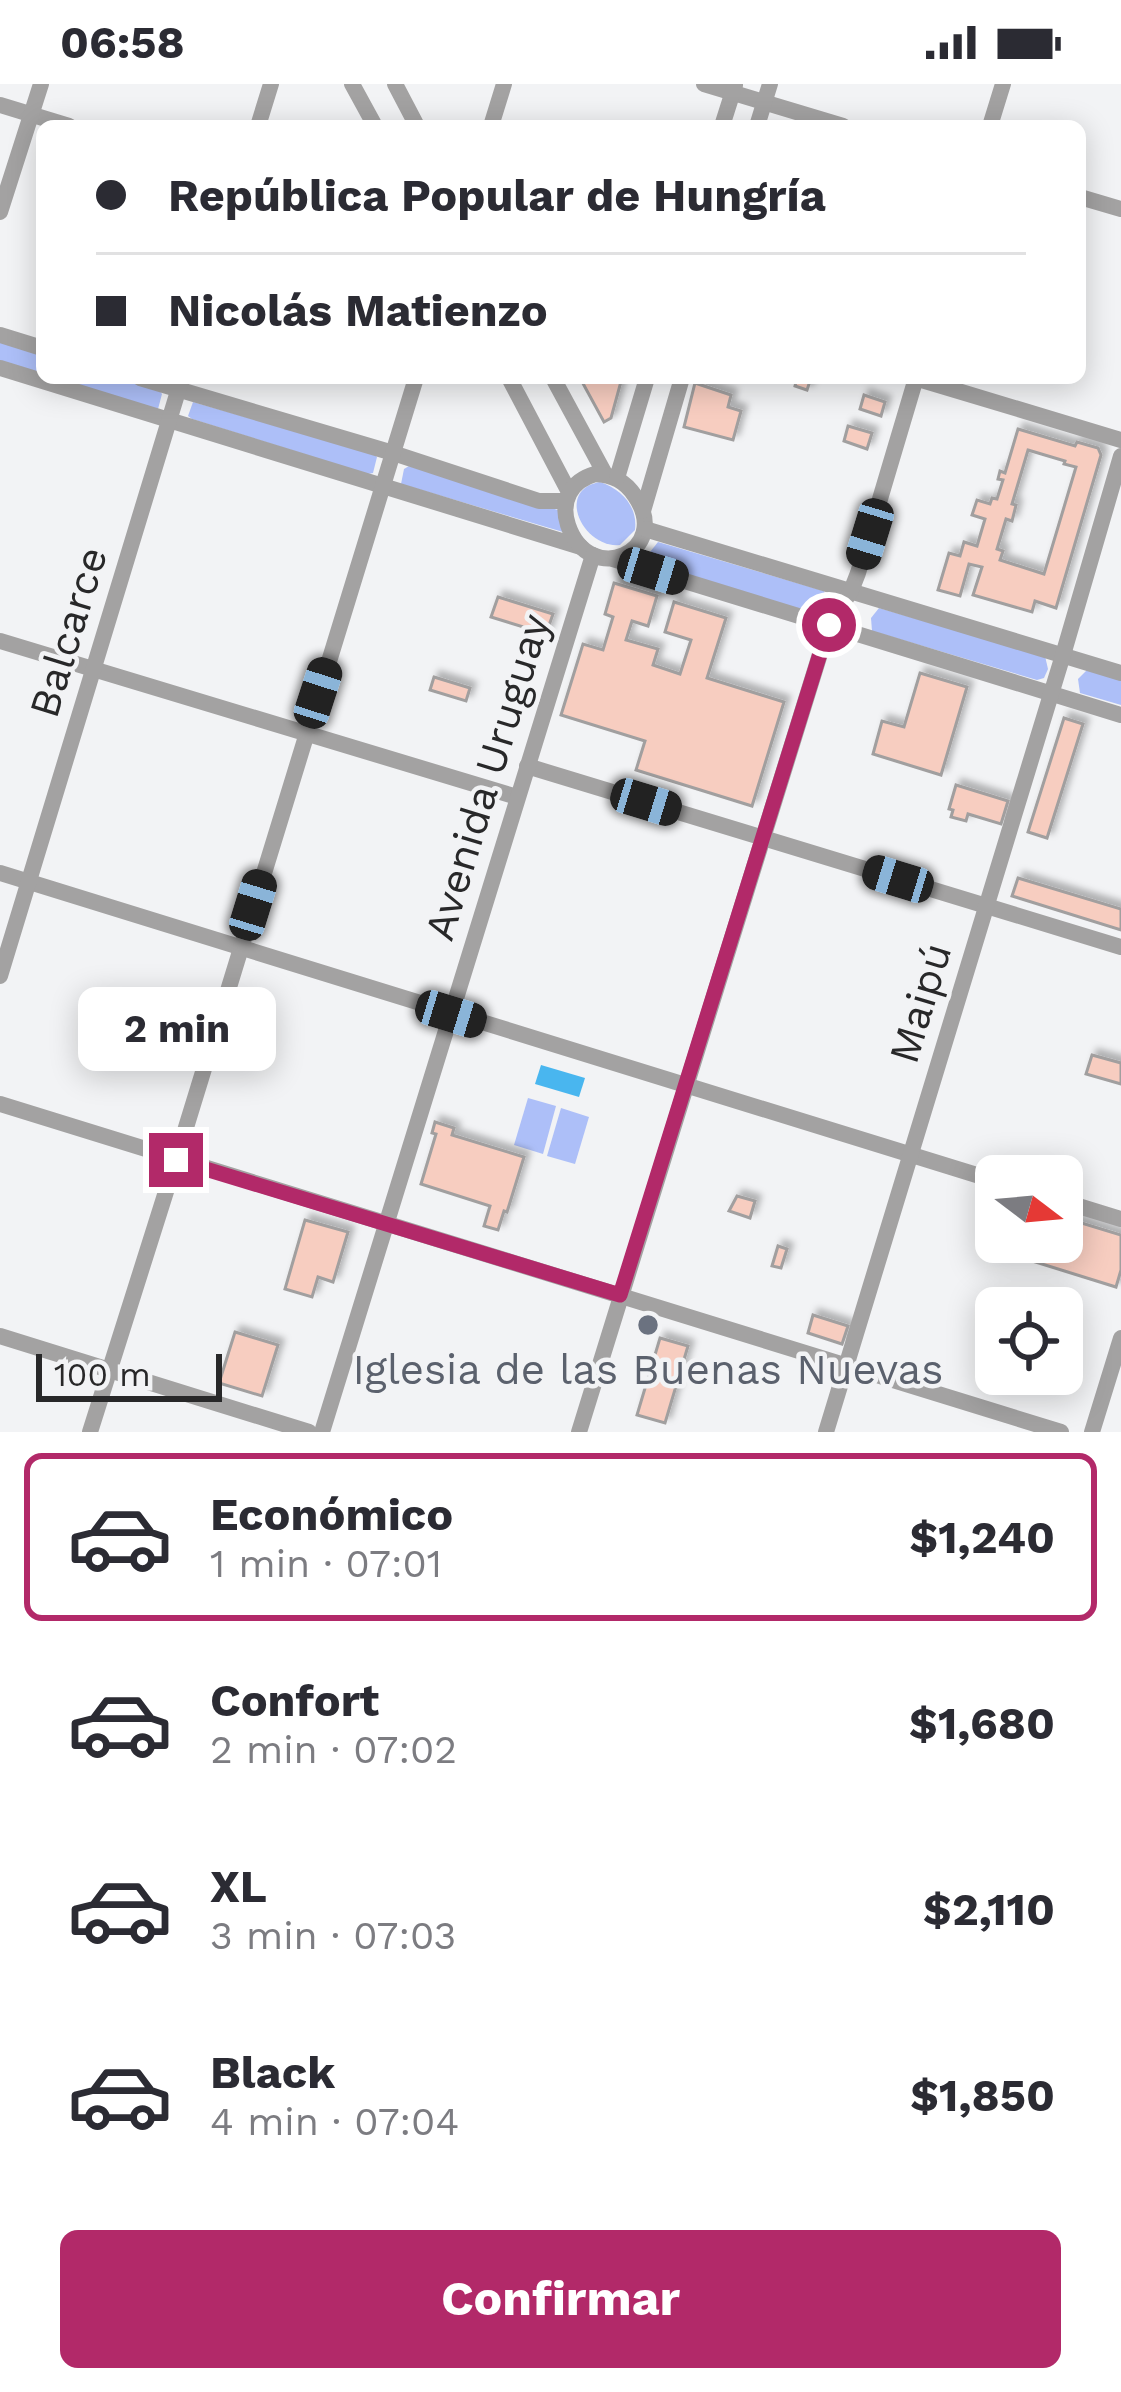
<!DOCTYPE html>
<html lang="es">
<meta charset="utf-8">
<style>
:root{--surface:#fff;--page:#f2f2f3;--text:#2b2b33;--muted:#7c7c81;--line:#e1e1e2;--accent:#b22969}
body{margin:0;font-family:"Work Sans",sans-serif;background:var(--page);color:var(--text);height:100vh;display:flex;flex-direction:column;font-size:45px;white-space:nowrap}
*{box-sizing:border-box;margin:0}
p{font-size:39px;color:var(--muted)}
.icon{flex:none;width:66px;height:66px;fill:none;stroke:currentColor;stroke-width:2;stroke-linecap:round;stroke-linejoin:round}
.map{position:relative;height:1348px;overflow:hidden}
.details{display:flex;flex-direction:column;background:var(--surface);flex:1}
.details>*{flex:none}
.banner{position:absolute;left:36px;top:36px;width:1050px;height:264px;border-radius:18px;box-shadow:0 6px 30px #0003;display:grid;align-content:center;height:264px;padding:0 60px;background:var(--surface)}
.needle{width:78px;rotate:106deg}
.buttons{position:absolute;left:975px;top:1071px;display:grid;gap:24px}
.buttons a{display:grid;place-items:center;width:108px;height:108px;border-radius:18px;background:var(--surface);box-shadow:0 6px 30px #0003;font-size:60px}
.scale{position:absolute;left:36px;bottom:30px;width:186px;box-sizing:border-box;padding-left:12px;border:6px solid #282829;border-top:0;font-size:33px;line-height:42px;white-space:nowrap;color:#282829;-webkit-text-stroke:9px #f2f3f5;paint-order:stroke}
.end{position:absolute;width:54px;height:54px;margin:-27px;border:15px solid #b22969;background:#fff;box-shadow:0 0 0 6px #fff}
.from{border-radius:50%}
.bubble{position:absolute;height:84px;border-radius:18px;background:var(--surface);box-shadow:0 6px 30px #0003;font-size:39px;font-weight:700;line-height:84px;text-align:center}
.car{position:absolute;width:36px;height:72px;margin:-36px -18px;border-radius:15px;box-shadow:0 0 9px 3px #0007;background:linear-gradient(#222 24%,#8ab4d8 0 40%,#222 0 76%,#8ab4d8 0 86%,#222 0)}
.banner b{display:flex;align-items:center;gap:42px;height:114px;font-size:45px}
.banner b+b{border-top:3px solid var(--line)}
.banner i{width:30px;height:30px;background:var(--text)}
ul{padding:21px 0 0;list-style:none}
li{display:flex;align-items:center;gap:36px;height:168px;margin:0 24px 18px;padding:0 36px;border:6px solid transparent;border-radius:18px}
li div{flex:1}
li b{display:block;font-size:45px}
li em{font-style:normal;font-weight:700}
li.selected{border-color:var(--accent)}
li>.icon{width:108px;height:108px;stroke-width:1.5}
.cta{display:flex;gap:24px;margin-top:auto;padding:24px 60px}
.cta a{flex:1;height:138px;border-radius:18px;background:var(--accent);color:#fff;font-size:48px;font-weight:700;line-height:138px;text-align:center}
.status{display:flex;justify-content:space-between;align-items:center;height:84px;padding:0 60px;background:var(--surface);direction:ltr}
.status svg{height:33px;fill:currentColor}
.map>svg:first-child{display:block}
.green{fill:#adbff8}
.water{fill:#49b6ef}
.building{fill:#f7cdc0;stroke:#a19f9f;stroke-width:3;fill-rule:evenodd;filter:url(#shadow)}
.lines{fill:none;stroke-linecap:round;stroke-linejoin:round}
.minor{stroke:#a3a2a2;stroke-width:16}
.route{stroke:#b22969;stroke-width:15}
.worship-dot{fill:#6b7280;stroke:#f2f3f5;stroke-width:4.5}
.labels{text-anchor:middle;dominant-baseline:central;stroke-width:9;stroke-linejoin:round;paint-order:stroke}
.street-label{font-size:42px;fill:#282829;stroke:#f2f3f5}
.worship-label{font-size:42px;fill:#5b616d;stroke:#f2f3f5}
</style>
<div class="status"><b>06:58</b><svg viewBox="0 0 49 12"><path d="M0 12V9h3v3zM5 12V6h3v6zM10 12V3h3v9zM15 12V0h3v12zM26 1h20v11H26zM47 4h2v5h-2z"/></svg></div>
<div class="map">
<svg width="1121" height="1348" viewBox="0 0 1121 1348">
<defs>
<filter id="shadow"><feDropShadow dx="5.5" dy="-5.5" stdDeviation="3" flood-color="#0004"/></filter>
</defs>
<rect width="100%" height="100%" fill="#f2f3f5"/>
<!-- green -->
<g class="green">
<polygon points="0,258 42,270 42,291 0,278"/>
<polygon points="52,294 120,294 159,306 162,310 158,325"/>
<polygon points="193,318 374,370 377,373 373,389 368,390 192,335 188,332"/>
<polygon points="409,382 558,426 563,448 401,400 404,385"/>
<path d="M600,398C621,405 638,422 635,446L620,461C584,465 554,406 600,398Z"/>
<polygon points="658,458 824,507 828,520 823,528 817,531 652,481 650,468"/>
<polygon points="879,524 1045,572 1048,585 1044,594 1037,596 872,547 871,534"/>
<polygon points="1087,586 1121,596 1121,621 1080,609 1078,595"/>
<polygon points="528,1014 556,1022 543,1070 514,1061"/>
<polygon points="561,1024 589,1033 575,1080 547,1072"/>
</g>
<!-- water -->
<polygon class="water" points="541,981 585,994 579,1013 535,1000"/>
<!-- building -->
<g class="building">
<polygon points="580,294 622,294 611,334 604,338"/>
<polygon points="797,294 811,294 807,306 795,302"/>
<polygon points="695,299 731,311 728,323 741,327 733,356 684,343"/>
<polygon points="864,311 885,318 881,332 860,325"/>
<polygon points="848,342 872,349 867,365 844,357"/>
<path d="M1018,345L1075,362L1077,358L1098,364L1101,371L1056,524L1035,517L1032,528L973,511L982,483L969,480L960,512L938,506L949,469L960,472L964,458L977,462L985,435L972,431L977,416L990,420L992,414L997,415L1003,396L998,395L1000,387L1005,389ZM1028,366L1065,377L1064,380L1076,383L1044,490L1000,476L1003,467L997,465L1006,435L1012,437L1016,421L1012,420Z"/>
<polygon points="614,499 657,512 648,542 632,537 626,556 658,565 653,581 680,590 691,556 665,548 674,518 726,534 707,594 784,618 752,722 636,686 645,657 561,631 583,560 603,566 613,533 605,530"/>
<polygon points="498,513 553,530 546,550 491,533"/>
<polygon points="920,589 967,603 941,691 873,670 882,637 904,643"/>
<polygon points="434,593 470,604 466,617 430,606"/>
<polygon points="1064,634 1083,640 1047,754 1028,748"/>
<polygon points="956,701 1008,717 1001,740 968,730 966,737 951,733 953,726 949,725"/>
<polygon points="1018,794 1121,825 1121,846 1012,812"/>
<polygon points="1092,971 1121,979 1121,1000 1086,990"/>
<polygon points="435,1038 454,1044 452,1051 524,1073 507,1128 504,1127 498,1146 484,1142 490,1122 421,1100 436,1050 432,1049"/>
<polygon points="737,1112 755,1117 750,1134 729,1127"/>
<polygon points="1062,1133 1121,1151 1121,1186 1116,1203 1029,1176 1035,1158 1062,1158"/>
<polygon points="305,1136 348,1148 333,1198 318,1193 312,1213 285,1205"/>
<polygon points="778,1162 787,1165 781,1184 772,1182"/>
<polygon points="813,1231 848,1242 842,1260 808,1249"/>
<polygon points="235,1248 278,1261 262,1312 219,1299"/>
<polygon points="660,1254 688,1262 665,1339 637,1331"/>
</g>
<g class="lines">
<!-- minor -->
<g class="minor">
<polyline points="352,0 375,42"/>
<polyline points="395,0 417,42"/>
<polyline points="704,0 843,42"/>
<polyline points="0,21 69,42"/>
<polyline points="258,42 271,0"/>
<polyline points="491,42 504,0"/>
<polyline points="722,42 735,1"/>
<polyline points="757,42 770,0"/>
<polyline points="990,42 1003,0"/>
<polyline points="1080,113 1121,125"/>
<polyline points="0,128 41,0"/>
<polyline points="0,251 42,264"/>
<polyline points="0,284 581,463"/>
<polyline points="140,294 393,369 539,417 566,417"/>
<polyline points="509,294 569,408"/>
<polyline points="553,294 605,390"/>
<polyline points="915,294 1121,356"/>
<path d="M595,390C613,391 625,397 635,412C673,468 589,504 568,441C560,417 571,397 595,390Z"/>
<polyline points="617,394 647,294"/>
<polyline points="643,427 682,294"/>
<polyline points="645,445 1121,589"/>
<polyline points="613,475 1121,631"/>
<polyline points="0,557 517,713"/>
<polyline points="527,682 1121,863"/>
<polyline points="0,789 996,1097"/>
<polyline points="0,892 182,294"/>
<polyline points="0,1020 1061,1348"/>
<polyline points="1062,1117 1121,1135"/>
<polyline points="0,1252 309,1348"/>
<polyline points="90,1348 176,1076 416,294"/>
<polyline points="322,1348 593,471"/>
<polyline points="579,1348 829,541 851,507 858,489 916,294"/>
<polyline points="826,1348 1063,571 1121,372"/>
<polyline points="1092,1348 1121,1254"/>
</g>
</g>
<g class="lines">
<!-- route -->
<polyline class="route" points="176,1076 620,1211 829,541"/>
</g>
<!-- markers -->
<circle class="worship-dot" cx="648" cy="1241" r="12"/>
<g class="labels">
<!-- street labels -->
<g class="street-label">
<text transform="translate(68 548) rotate(-73)">Balcarce</text>
<text transform="translate(487 693) rotate(-73)">Avenida Uruguay</text>
<text transform="translate(920 919) rotate(-73)">Maipú</text>
</g>
<!-- worship labels -->
<g class="worship-label">
<text x="648" y="1285">Iglesia de las Buenas Nuevas</text>
</g>
</g>
</svg>
<div class="buttons">
<a><svg class="needle" viewBox="-14 -14 28 28"><path d="M0-13l5 13h-10z" fill="#e53935"/><path d="M0 13l5-13h-10z" fill="#7c7c81"/></svg></a>
<a><svg class="icon" aria-label="locate" viewBox="0 0 24 24"><circle cx="12" cy="12" r="6"/><path d="M12 2v4M12 18v4M2 12h4M18 12h4"/></svg></a>
</div>
<div class="scale">100 m</div>
<i class="end from" style="left:829px;top:541px"></i>
<i class="end" style="left:176px;top:1076px"></i>
<div class="bubble" style="left:78px;top:903px;width:198px">2 min</div>
<i class="car" style="left:870px;top:450px;rotate:197deg"></i>
<i class="car" style="left:653px;top:487px;rotate:107deg"></i>
<i class="car" style="left:318px;top:609px;rotate:18deg"></i>
<i class="car" style="left:646px;top:718px;rotate:107deg"></i>
<i class="car" style="left:898px;top:795px;rotate:287deg"></i>
<i class="car" style="left:253px;top:821px;rotate:17deg"></i>
<i class="car" style="left:451px;top:930px;rotate:107deg"></i>
<div class="banner">
<b><i class="from"></i>República Popular de Hungría</b>
<b><i></i>Nicolás Matienzo</b>
</div>
</div>
<section class="details">
<ul>
<li class="selected"><svg class="icon" aria-label="car" viewBox="0 0 24 24"><path d="M5 17H2v-5l4-1 3-4h7l3 4 3 1v5h-3M9 17h6M6 11h13"/><circle cx="7" cy="17" r="2"/><circle cx="17" cy="17" r="2"/></svg><div><b>Económico</b><p>1 min · 07:01</p></div><em>$1,240</em></li>
<li><svg class="icon" aria-label="car" viewBox="0 0 24 24"><path d="M5 17H2v-5l4-1 3-4h7l3 4 3 1v5h-3M9 17h6M6 11h13"/><circle cx="7" cy="17" r="2"/><circle cx="17" cy="17" r="2"/></svg><div><b>Confort</b><p>2 min · 07:02</p></div><em>$1,680</em></li>
<li><svg class="icon" aria-label="car" viewBox="0 0 24 24"><path d="M5 17H2v-5l4-1 3-4h7l3 4 3 1v5h-3M9 17h6M6 11h13"/><circle cx="7" cy="17" r="2"/><circle cx="17" cy="17" r="2"/></svg><div><b>XL</b><p>3 min · 07:03</p></div><em>$2,110</em></li>
<li><svg class="icon" aria-label="car" viewBox="0 0 24 24"><path d="M5 17H2v-5l4-1 3-4h7l3 4 3 1v5h-3M9 17h6M6 11h13"/><circle cx="7" cy="17" r="2"/><circle cx="17" cy="17" r="2"/></svg><div><b>Black</b><p>4 min · 07:04</p></div><em>$1,850</em></li>
</ul>
<div class="cta"><a>Confirmar</a></div>
</section>
